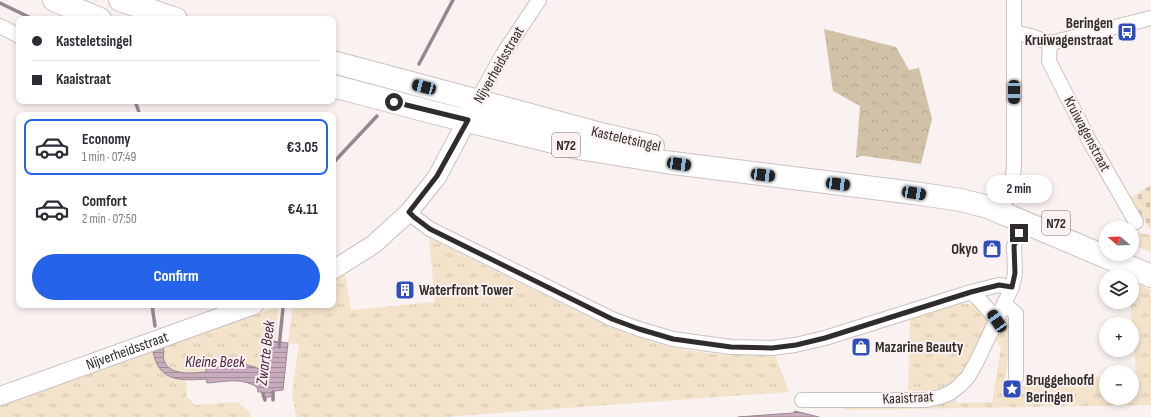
<!DOCTYPE html>
<meta charset="utf-8">
<style>
:root{--surface:#fff;--page:#f7f7f7;--text:#2b2b33;--muted:#7c7c81;--line:#e1e1e2;--accent:#2563eb}
body{margin:0;font-family:"Sofia Sans Condensed",sans-serif;background:var(--page);color:var(--text);height:100vh;display:flex;flex-direction:column;font-size:15px;white-space:nowrap}
*{box-sizing:border-box;margin:0}
p{font-size:13px;color:var(--muted)}
.icon{flex:none;width:22px;height:22px;fill:none;stroke:currentColor;stroke-width:2;stroke-linecap:round;stroke-linejoin:round}
.map{position:relative;flex:1;overflow:hidden}
.drawer{position:absolute;left:16px;top:112px;width:320px;height:196px;display:flex;flex-direction:column;background:var(--surface);border-radius:8px;box-shadow:0 2px 6px #0003}
.drawer>*{flex:none}
.banner{position:absolute;left:16px;top:16px;width:320px;height:88px;border-radius:8px;box-shadow:0 2px 6px #0003;display:grid;align-content:center;height:88px;padding:0 16px;background:var(--surface)}
.needle{width:26px;rotate:289deg}
.tools{position:absolute;left:1099px;top:221px;display:grid;gap:8px}
.tools a{display:grid;place-items:center;width:40px;height:40px;border-radius:50%;background:var(--surface);box-shadow:0 2px 6px #0003;font-size:20px}
.end{position:absolute;width:18px;height:18px;margin:-9px;border:5px solid #2f2c2b;background:#fff;box-shadow:0 0 0 2px #fff}
.from{border-radius:50%}
.bubble{position:absolute;height:28px;border-radius:14px;background:var(--surface);box-shadow:0 2px 6px #0003;font-size:13px;font-weight:700;line-height:28px;text-align:center}
.car{position:absolute;width:12px;height:24px;margin:-12px -6px;border-radius:5px;box-shadow:0 0 3px 1px #0007;background:linear-gradient(#222 24%,#8ab4d8 0 40%,#222 0 76%,#8ab4d8 0 86%,#222 0)}
.banner b{display:flex;align-items:center;gap:14px;height:38px;font-size:15px}
.banner b+b{border-top:1px solid var(--line)}
.banner i{width:10px;height:10px;background:var(--text)}
ul{padding:7px 0 0;list-style:none}
li{display:flex;align-items:center;gap:12px;height:56px;margin:0 8px 6px;padding:0 8px;border:2px solid transparent;border-radius:8px}
li div{flex:1}
li b{display:block;font-size:15px}
li em{font-style:normal;font-weight:700}
li.current{border-color:var(--accent)}
li>.icon{width:36px;height:36px;stroke-width:1.5}
.button{display:flex;gap:8px;margin-top:auto;padding:8px 16px}
.button a{flex:1;height:46px;border-radius:24px;background:var(--accent);color:#fff;font-size:16px;font-weight:700;line-height:46px;text-align:center}
.map>svg:first-child{display:block}
.grass{fill:url(#grass-tufts)}
.forest{fill:url(#forest-crowns)}
.cemetery{fill:url(#cemetery-stones)}
.water{fill:url(#water-rules);stroke:#9a8691}
.lines{fill:none;stroke-linecap:round;stroke-linejoin:round}
.stream{stroke:#9a8691;stroke-width:3.5}
.minor-casing{stroke:#c9c2c0;stroke-width:16}
.tertiary-casing{stroke:#c9c2c0;stroke-width:20}
.primary-casing{stroke:#c9c2c0;stroke-width:24}
.minor{stroke:#fff;stroke-width:14}
.tertiary{stroke:#fff;stroke-width:18}
.primary{stroke:#fff;stroke-width:22}
.route{stroke:#2f2c2b;stroke-width:5}
.labels{text-anchor:middle;dominant-baseline:central;stroke-width:4;stroke-linejoin:round;paint-order:stroke}
.shield{fill:#faf2f0;stroke:#6c6766;stroke-width:1}
.shield-label{font-size:14px;font-weight:bold;fill:#2f2c2b}
.poi-label{font-size:15px;font-weight:bold;fill:#2f2c2b;stroke:#faf2f0;text-anchor:start}
.street-label{font-size:15px;fill:#2f2c2b;stroke:#faf2f0}
.water-label{font-size:16px;font-style:italic;fill:#4c243f;stroke:#faf2f0}
</style>
<div class="map">
<svg width="1151" height="417" viewBox="0 0 1151 417">
<defs>
<pattern id="grass-tufts" width="24" height="20" patternUnits="userSpaceOnUse"><rect width="24" height="20" fill="#f3e3cb"/><path d="M3 7l-1-3M5 7V3M7 7l1-3M15 17l-1-3M17 17v-4M19 17l1-3" fill="none" stroke="#d1c3ae"/></pattern>
<pattern id="forest-crowns" width="20" height="18" patternUnits="userSpaceOnUse"><rect width="20" height="18" fill="#d1c1a7"/><path d="M2 6a3 3 0 1 1 6 0M12 15a3 3 0 1 1 6 0" fill="none" stroke="#b4a690"/></pattern>
<pattern id="cemetery-stones" width="16" height="16" patternUnits="userSpaceOnUse"><rect width="16" height="16" fill="#f3e3cb"/><path d="M2 7V4a2 2 0 0 1 4 0v3zM10 15v-3a2 2 0 0 1 4 0v3z" fill="#d1c3ae"/></pattern>
<pattern id="water-rules" width="6" height="5" patternUnits="userSpaceOnUse"><rect width="6" height="5" fill="#c8acbd"/><path d="M0 2.5h6" fill="none" stroke="#a38c9a"/></pattern>
</defs>
<rect width="100%" height="100%" fill="#faf2f0"/>
<!-- grass -->
<g class="grass">
<polygon points="1134,232 1151,235 1151,252 1132,245 1132,238"/>
<path d="M429,238L591,318C638,340 678,352 729,355C745,355 760,354 775,354L789,392L444,417H296L292,393L299,344L288,343L293,305H333V281L345,274L351,310L435,302Z"/>
<polygon points="1133,282 1151,290 1151,405 847,410 834,406 915,407 935,406 955,398 956,402 959,403 992,402 1001,348 996,340 1005,318 1007,318 1008,320 1008,360 1004,385 1009,385 1009,389 1013,390 1015,386 1029,385 1106,376 1106,398 1132,398 1132,372 1129,372 1136,370 1130,302 1132,302 1132,284"/>
<polygon points="960,304 969,304 980,306 986,316 986,325 973,357 958,378 946,388 930,391 908,391 910,319"/>
<path d="M278,307L276,341L272,342L268,369C261,373 255,366 248,365C237,362 218,366 206,367V372C189,373 174,377 163,360V348Z"/>
<path d="M153,352C154,356 155,360 157,364C162,375 175,380 186,381L187,397L195,405L237,402L250,412L251,417H0V406Z"/>
</g>
<!-- forest -->
<polygon class="forest" points="824,29 896,47 909,70 919,68 932,119 921,164 864,156 861,156 856,158 860,106 833,91"/>
<!-- cemetery -->
<polygon class="cemetery" points="1151,185 1151,228 1149,228 1130,198"/>
<!-- water -->
<g class="water">
<path d="M272,341L288,343L283,390L274,391V396L263,398L262,392H258L257,387C240,377 225,382 207,383L206,379C189,380 166,383 157,364C155,360 154,356 153,352L163,348L164,352L163,356C166,377 191,373 206,372V367L243,364L255,367L263,371L268,369Z"/>
<polygon points="795,411 819,417 738,417 793,413"/>
</g>
<g class="lines">
<!-- stream -->
<g class="stream">
<polyline points="0,3 33,19"/>
<polyline points="419,64 453,0"/>
<polyline points="135,101 140,115"/>
<polyline points="333,163 377,116"/>
<polyline points="152,305 155,326"/>
<polyline points="279,347 283,308"/>
<polyline points="273,392 273,400"/>
<polyline points="263,394 265,400"/>
</g>
<defs>
<g id="minor">
<polyline points="0,26 19,36"/>
<polyline points="1014,32 1034,37 1050,43 1151,18"/>
<polyline points="1050,43 1049,61 1090,142 1136,222"/>
<polyline points="477,101 503,54 539,0"/>
<path d="M1006,200C1011,189 1013,178 1014,166V0"/>
<polyline points="409,212 414,217 430,229 612,319 639,329 673,339 731,347 772,348 795,345 825,338 971,292 999,285 1012,287"/>
<path d="M971,292C982,301 989,310 997,321"/>
<polyline points="1004,303 1016,314 1016,378"/>
<polyline points="802,400 926,400 940,397 950,393 958,387 968,377 977,361 1012,287 1015,273 1014,246 1019,233"/>
</g>
<g id="tertiary">
<polyline points="333,270 374,244 409,212 437,177 473,109"/>
<path id="s1" d="M0,396L254,305"/>
</g>
<g id="primary">
<polyline points="54,0 100,19"/>
<polyline points="120,0 176,19"/>
<polyline points="333,62 605,135 653,146"/>
<polyline points="333,86 435,113 578,148 665,162 914,193 961,200 988,207 1151,276"/>
</g>
</defs>
<!-- minor casing -->
<use href="#minor" class="minor-casing"/>
<!-- tertiary casing -->
<use href="#tertiary" class="tertiary-casing"/>
<!-- primary casing -->
<use href="#primary" class="primary-casing"/>
<!-- minor -->
<use href="#minor" class="minor"/>
<!-- tertiary -->
<use href="#tertiary" class="tertiary"/>
<!-- primary -->
<use href="#primary" class="primary"/>
</g>
<g class="lines">
<!-- route -->
<polyline class="route" points="394,102 468,120 437,176 409,212 414,217 430,229 612,319 639,329 673,339 731,347 772,348 796,345 825,338 971,292 999,285 1012,287 1015,273 1014,246 1019,233"/>
</g>
<!-- icons -->
<defs>
<symbol id="bus-square" viewBox="-11 -11 22 22"><rect x="-9" y="-9" width="18" height="18" rx="4" fill="#304dbe" stroke="#faf2f0"/><path d="M-5-6H5V4H4V6H2V4H-2V6H-4V4H-5ZM-3.5-4V0h7V-4ZM-3.5 1.2v1.5H-2V1.2ZM2 1.2v1.5H3.5V1.2Z" fill="#fff"/></symbol>
<symbol id="shop-square" viewBox="-11 -11 22 22"><rect x="-9" y="-9" width="18" height="18" rx="4" fill="#304dbe" stroke="#faf2f0"/><path d="M-5-2.5h2.3a2.7 3.5 0 0 1 5.4 0H5L5.5 6h-11ZM-1.5-2.5h3a1.5 2.3 0 0 0-3 0Z" fill="#fff"/></symbol>
<symbol id="building-square" viewBox="-11 -11 22 22"><rect x="-9" y="-9" width="18" height="18" rx="4" fill="#304dbe" stroke="#faf2f0"/><path d="M-4-6H4V6H1V3H-1V6H-4ZM-2.5-4.3h1.7v1.8h-1.7ZM.8-4.3h1.7v1.8H.8ZM-2.5-1h1.7V.8h-1.7ZM.8-1h1.7V.8H.8Z" fill="#fff"/></symbol>
<symbol id="sight-square" viewBox="-11 -11 22 22"><rect x="-9" y="-9" width="18" height="18" rx="4" fill="#304dbe" stroke="#faf2f0"/><path d="M0-6L1.8-2.2L6-1.7L2.9 1.2L3.7 5.4L0 3.3L-3.7 5.4L-2.9 1.2L-6-1.7L-1.8-2.2Z" fill="#fff"/></symbol>
</defs>
<g fill-rule="evenodd">
<use href="#bus-square" x="1116" y="21" width="22" height="22"/>
<use href="#shop-square" x="981" y="238" width="22" height="22"/>
<use href="#building-square" x="394" y="279" width="22" height="22"/>
<use href="#shop-square" x="850" y="336" width="22" height="22"/>
<use href="#sight-square" x="1001" y="378" width="22" height="22"/>
</g>
<g class="labels">
<!-- shield labels -->
<g class="shield">
<rect x="552" y="133" width="28" height="24" rx="3"/>
<rect x="1042" y="211" width="28" height="24" rx="3"/>
</g>
<g class="shield-label">
<text x="566" y="145">N72</text>
<text x="1056" y="223">N72</text>
</g>
<!-- poi labels -->
<g class="poi-label">
<text x="1113" y="23" text-anchor="end">Beringen<tspan x="1113" dy="17">Kruiwagenstraat</tspan></text>
<text x="978" y="249" text-anchor="end">Okyo</text>
<text x="419" y="290">Waterfront Tower</text>
<text x="875" y="347">Mazarine Beauty</text>
<text x="1026" y="380">Bruggehoofd<tspan x="1026" dy="17">Beringen</tspan></text>
</g>
<!-- street labels -->
<g class="street-label">
<text transform="translate(499 65) rotate(-60)">Nijverheidsstraat</text>
<text transform="translate(1087 134) rotate(62)">Kruiwagenstraat</text>
<text transform="translate(626 139) rotate(13)">Kasteletsingel</text>
<text stroke="none"><textPath href="#s1" startOffset="135">Nijverheidsstraat</textPath></text>
<text transform="translate(908 398) rotate(-3)">Kaaistraat</text>
</g>
<!-- water labels -->
<g class="water-label">
<text transform="translate(266 353) rotate(-83)">Zwarte Beek</text>
<text x="215" y="362">Kleine Beek</text>
</g>
</g>
</svg>
<div class="tools">
<a><svg class="needle" viewBox="-14 -14 28 28"><path d="M0-13l5 13h-10z" fill="#e53935"/><path d="M0 13l5-13h-10z" fill="#7c7c81"/></svg></a>
<a><svg class="icon" aria-label="layers" viewBox="0 0 24 24"><path d="M12 4l9 5-9 5-9-5zM3 14l9 5 9-5"/></svg></a>
<a>+</a>
<a>−</a>
</div>
<i class="end from" style="left:394px;top:102px"></i>
<i class="end" style="left:1019px;top:233px"></i>
<div class="bubble" style="left:986px;top:175px;width:66px">2 min</div>
<i class="car" style="left:424px;top:87px;rotate:285deg"></i>
<i class="car" style="left:1014px;top:92px;rotate:180deg"></i>
<i class="car" style="left:679px;top:164px;rotate:98deg"></i>
<i class="car" style="left:763px;top:175px;rotate:97deg"></i>
<i class="car" style="left:838px;top:184px;rotate:97deg"></i>
<i class="car" style="left:914px;top:193px;rotate:99deg"></i>
<i class="car" style="left:997px;top:321px;rotate:326deg"></i>
<div class="banner">
<b><i class="from"></i>Kasteletsingel</b>
<b><i></i>Kaaistraat</b>
</div>
<section class="drawer">
<ul>
<li class="current"><svg class="icon" aria-label="car" viewBox="0 0 24 24"><path d="M5 17H2v-5l4-1 3-4h7l3 4 3 1v5h-3M9 17h6M6 11h13"/><circle cx="7" cy="17" r="2"/><circle cx="17" cy="17" r="2"/></svg><div><b>Economy</b><p>1 min · 07:49</p></div><em>€3.05</em></li>
<li><svg class="icon" aria-label="car" viewBox="0 0 24 24"><path d="M5 17H2v-5l4-1 3-4h7l3 4 3 1v5h-3M9 17h6M6 11h13"/><circle cx="7" cy="17" r="2"/><circle cx="17" cy="17" r="2"/></svg><div><b>Comfort</b><p>2 min · 07:50</p></div><em>€4.11</em></li>
</ul>
<div class="button"><a>Confirm</a></div>
</section>
</div>
